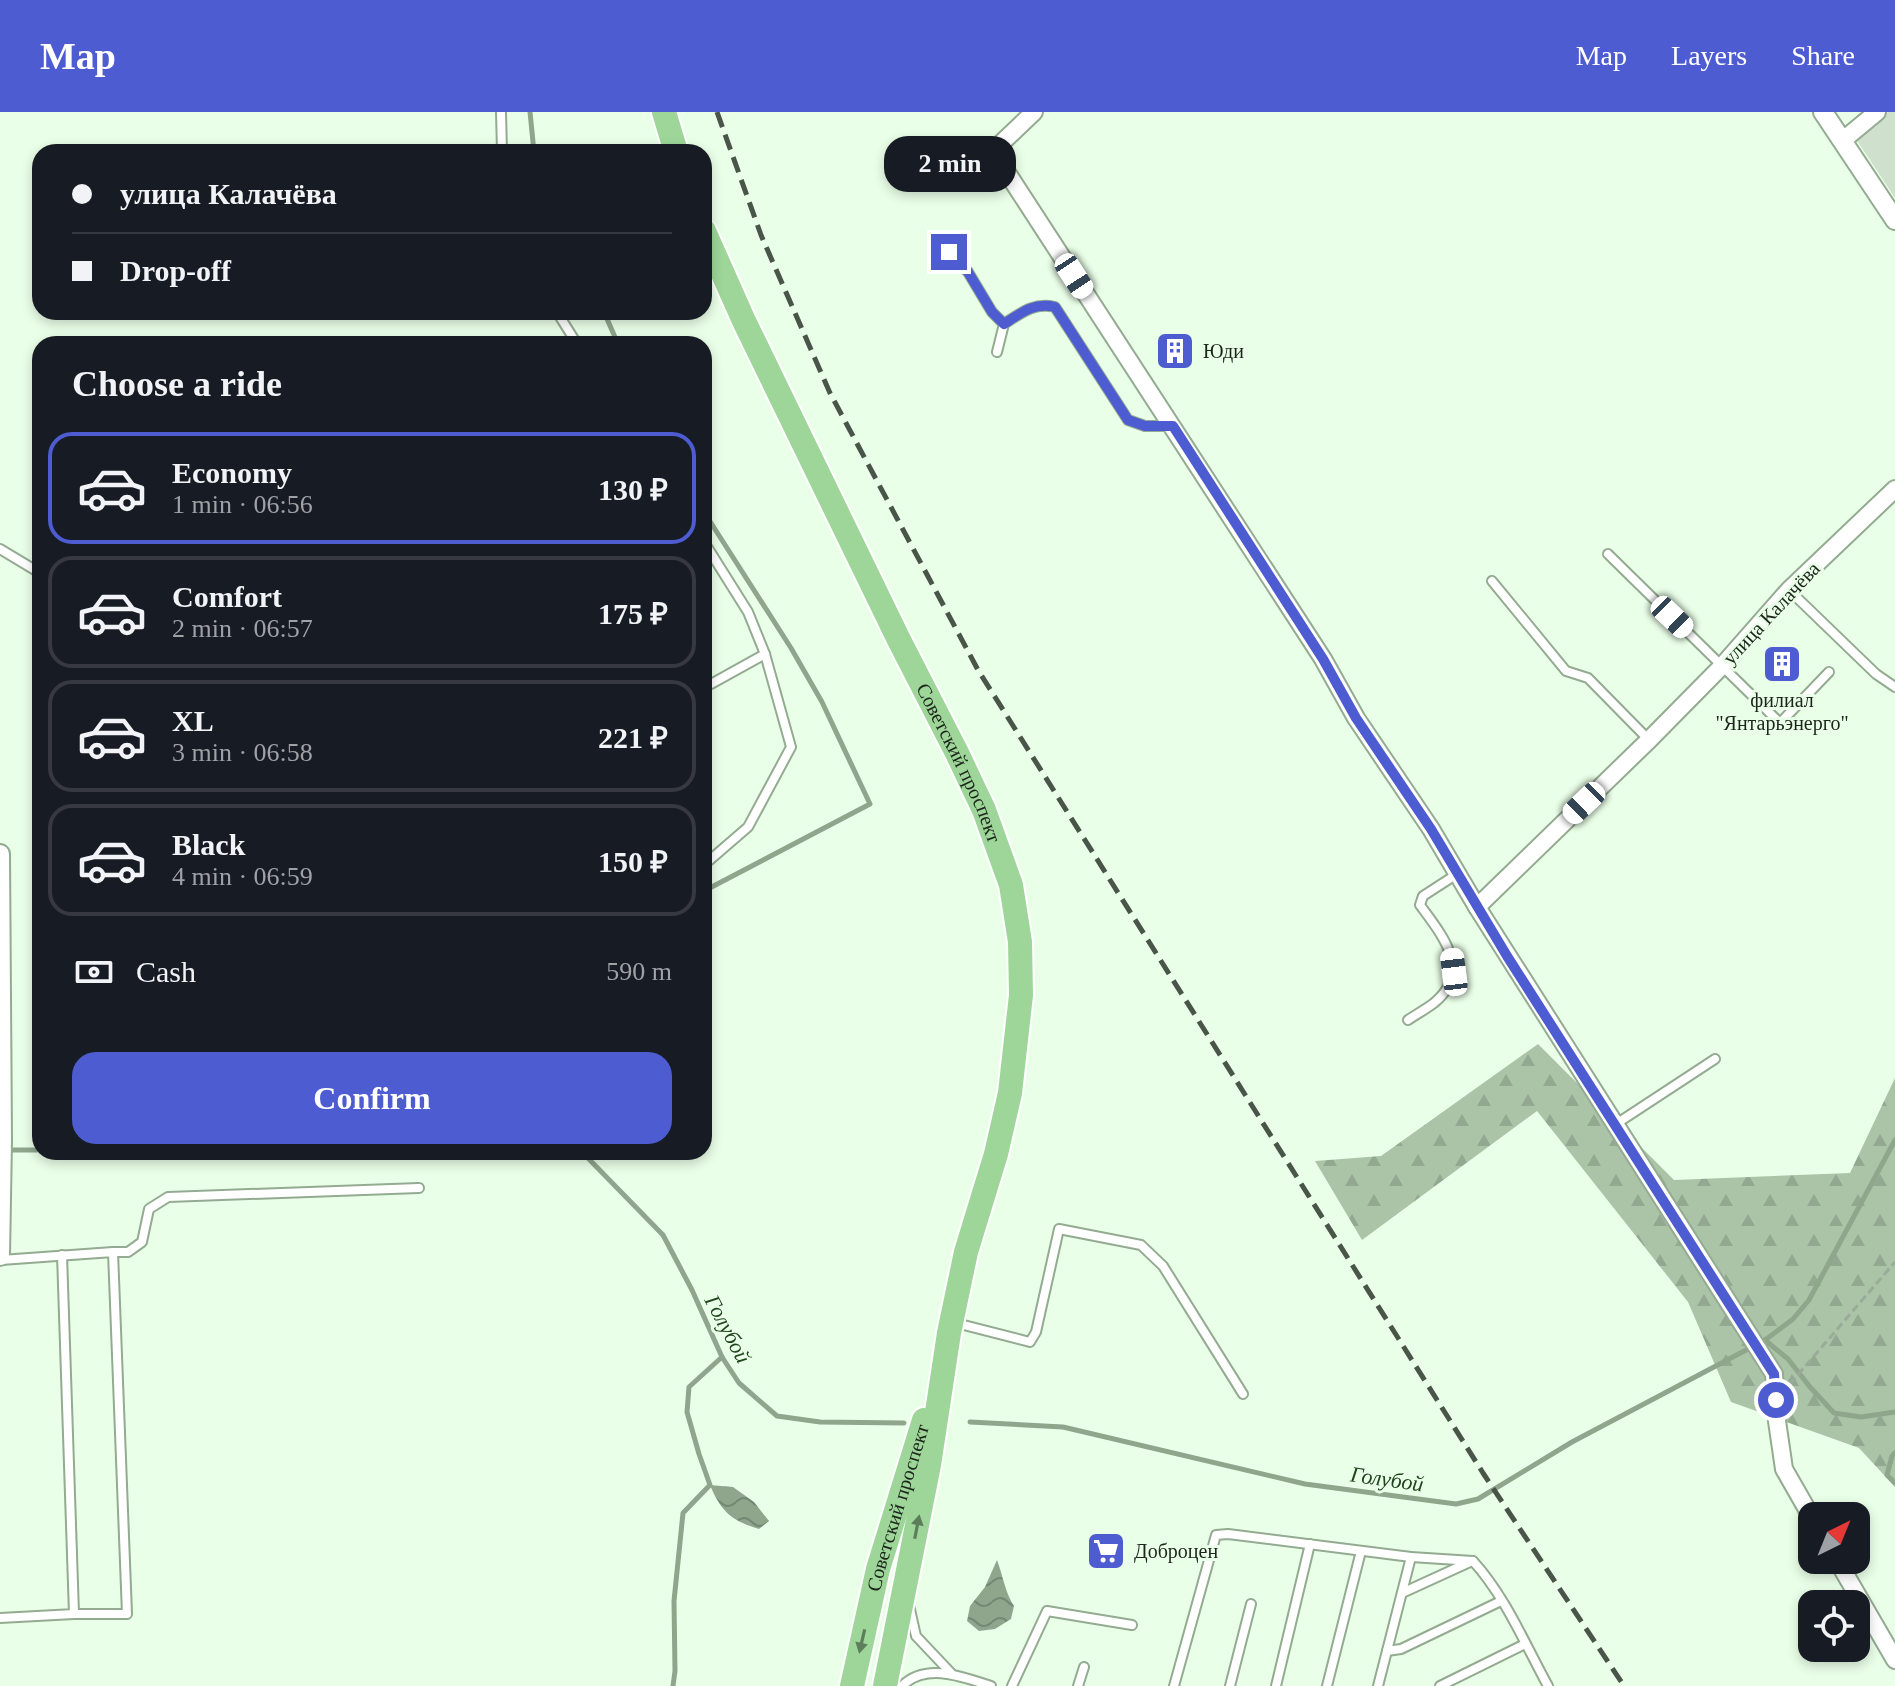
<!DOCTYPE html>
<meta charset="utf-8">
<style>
:root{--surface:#171b24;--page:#20242c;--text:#f1f3f6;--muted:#9ea1a6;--line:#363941;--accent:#4e5cd2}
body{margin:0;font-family:"Times New Roman",serif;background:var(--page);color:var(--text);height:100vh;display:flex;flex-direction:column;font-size:30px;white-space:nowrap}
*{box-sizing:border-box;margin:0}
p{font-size:26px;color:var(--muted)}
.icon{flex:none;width:44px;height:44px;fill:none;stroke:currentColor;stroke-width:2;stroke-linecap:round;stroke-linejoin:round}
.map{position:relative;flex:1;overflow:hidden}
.drawer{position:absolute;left:32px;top:224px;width:680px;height:824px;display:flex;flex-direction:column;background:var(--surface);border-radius:24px;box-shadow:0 4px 12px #0003}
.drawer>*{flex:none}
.hud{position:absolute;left:32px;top:32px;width:680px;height:176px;border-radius:24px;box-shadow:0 4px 12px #0003;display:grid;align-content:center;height:176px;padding:0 40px;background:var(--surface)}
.needle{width:52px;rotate:43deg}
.controls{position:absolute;left:1798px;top:1390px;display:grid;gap:16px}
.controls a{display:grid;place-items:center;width:72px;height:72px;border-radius:16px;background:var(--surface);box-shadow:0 4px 12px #0003;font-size:40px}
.end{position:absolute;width:36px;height:36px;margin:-18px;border:10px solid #4e5cd2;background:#fff;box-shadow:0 0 0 4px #fff}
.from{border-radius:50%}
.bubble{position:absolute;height:56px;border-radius:24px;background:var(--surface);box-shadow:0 4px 12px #0003;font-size:26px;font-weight:700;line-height:56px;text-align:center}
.car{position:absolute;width:24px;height:48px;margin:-24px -12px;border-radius:10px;box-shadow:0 0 6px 2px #0007;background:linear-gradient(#fff 24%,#345 0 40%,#fff 0 76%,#345 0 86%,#fff 0)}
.hud b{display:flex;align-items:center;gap:28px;height:76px;font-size:30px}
.hud b+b{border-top:2px solid var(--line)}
.hud i{width:20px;height:20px;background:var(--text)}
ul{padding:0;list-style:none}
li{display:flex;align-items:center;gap:24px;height:112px;margin:0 16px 12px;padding:0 24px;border:4px solid var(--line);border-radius:24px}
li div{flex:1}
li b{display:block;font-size:30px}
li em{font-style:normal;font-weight:700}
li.active{border-color:var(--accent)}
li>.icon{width:72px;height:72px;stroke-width:1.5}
h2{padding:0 40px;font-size:36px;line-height:96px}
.pay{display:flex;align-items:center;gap:20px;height:88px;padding:0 40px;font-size:30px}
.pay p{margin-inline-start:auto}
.action{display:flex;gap:16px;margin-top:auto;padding:16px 40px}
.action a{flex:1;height:92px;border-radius:24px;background:var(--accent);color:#fff;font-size:32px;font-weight:700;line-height:92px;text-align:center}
header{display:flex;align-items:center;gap:48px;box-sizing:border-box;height:112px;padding:0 40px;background:var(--accent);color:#fff}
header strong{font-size:38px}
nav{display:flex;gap:44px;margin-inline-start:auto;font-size:28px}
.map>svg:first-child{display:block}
.green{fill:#cfe1cd}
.forest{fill:url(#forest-firs)}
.water{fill:url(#water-waves)}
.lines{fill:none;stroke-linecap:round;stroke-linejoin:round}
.stream{stroke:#8fa68c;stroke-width:5}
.service-casing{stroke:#93ab90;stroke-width:12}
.minor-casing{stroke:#93ab90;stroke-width:20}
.tertiary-casing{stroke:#93ab90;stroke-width:22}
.primary-casing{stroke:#fff;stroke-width:28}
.path{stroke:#9aab99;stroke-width:3;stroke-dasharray:8 4;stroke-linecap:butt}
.service{stroke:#fff;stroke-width:8}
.minor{stroke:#fff;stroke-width:16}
.tertiary{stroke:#fff;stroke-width:18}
.primary{stroke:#9dd698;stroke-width:24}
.rail{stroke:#495548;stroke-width:5;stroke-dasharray:16 8;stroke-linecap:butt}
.oneway{fill:#5c7e5a}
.route{stroke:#4e5cd2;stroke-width:10}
.labels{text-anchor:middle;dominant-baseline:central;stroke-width:6;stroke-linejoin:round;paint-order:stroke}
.poi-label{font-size:20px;fill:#1c251b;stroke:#eaffe8;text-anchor:start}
.street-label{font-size:20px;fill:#1c251b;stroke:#eaffe8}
.water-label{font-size:22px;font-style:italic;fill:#20441d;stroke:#eaffe8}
</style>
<header>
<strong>Map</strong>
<nav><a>Map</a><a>Layers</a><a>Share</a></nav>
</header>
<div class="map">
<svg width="1895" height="1574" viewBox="0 0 1895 1574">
<defs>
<pattern id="forest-firs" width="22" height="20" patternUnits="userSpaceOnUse" patternTransform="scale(2)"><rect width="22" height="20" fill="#abc4a8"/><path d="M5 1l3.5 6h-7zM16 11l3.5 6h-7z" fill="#93a890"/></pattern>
<pattern id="water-waves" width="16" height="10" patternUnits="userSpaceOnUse" patternTransform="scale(2)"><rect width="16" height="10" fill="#8fa68c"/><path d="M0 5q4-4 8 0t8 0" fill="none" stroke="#748772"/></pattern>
</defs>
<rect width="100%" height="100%" fill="#eaffe8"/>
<!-- green -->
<polygon class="green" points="1888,0 1895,0 1895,86 1856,27"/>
<!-- forest -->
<polygon class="forest" points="1538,932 1674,1068 1850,1061 1895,966 1895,1375 1859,1336 1731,1290 1688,1190 1537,999 1362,1128 1315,1049 1381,1044"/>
<!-- water -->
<g class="water">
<path d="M710,1373L733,1375L754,1390L769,1409L759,1417C732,1409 721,1400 710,1373Z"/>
<path d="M997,1448C1003,1464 1005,1480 1014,1494L1011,1507L995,1517L979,1519L967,1509L970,1494L985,1475Z"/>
</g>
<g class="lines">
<!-- stream -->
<g class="stream">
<polyline points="530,0 534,40"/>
<polyline points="604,200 618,232"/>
<polyline points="704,400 791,536 822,590 870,692 704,779"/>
<polyline points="6,1038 37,1038 40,1036"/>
<polyline points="582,1040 663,1123 692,1178 722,1245 739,1271 777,1304 820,1310 904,1311"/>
<polyline points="1765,1228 1788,1247 1810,1275 1834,1301 1861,1305 1895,1300"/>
<polyline points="970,1310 1063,1315 1305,1372 1456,1392 1478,1387 1572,1330 1765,1228 1793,1207 1809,1188 1895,1028"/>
<polyline points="1895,1341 1892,1344 1887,1363 1895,1371"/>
<polyline points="673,1574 675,1559 674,1489 683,1401 710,1373 699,1342 687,1300 689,1275 722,1245"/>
</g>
<defs>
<g id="service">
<polyline points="501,0 502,40"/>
<polyline points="949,140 968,160 992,200 1004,212"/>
<polyline points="557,200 577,232"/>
<path d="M997,240L1004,212C1021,201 1034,190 1055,195L1128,308L1145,314H1172"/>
<polyline points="704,430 748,500 765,542 791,635 748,715 704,753"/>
<polyline points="0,437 40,461"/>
<polyline points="1608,442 1780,611 1829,560"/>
<polyline points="1492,469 1566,559 1588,566 1649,628"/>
<polyline points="1789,478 1876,562 1895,575"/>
<polyline points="711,572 765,542"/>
<path d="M1408,908C1417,902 1426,897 1434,891C1473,859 1442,823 1420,793L1423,784L1457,762"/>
<polyline points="1616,1012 1715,947"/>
<polyline points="113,1140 128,1140 142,1130 149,1097 168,1085 419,1076"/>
<polyline points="1,1148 113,1140 127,1502 74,1502"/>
<polyline points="952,1210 1030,1230 1036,1220 1059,1117 1141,1133 1163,1154 1243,1282"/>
<polyline points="1402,1481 1472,1449"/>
<polyline points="909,1493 916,1524 951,1561"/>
<polyline points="0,1506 74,1502 62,1143"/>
<polyline points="1387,1539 1401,1537 1501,1489"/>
<path d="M902,1574C926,1550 963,1565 991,1574"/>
<polyline points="1012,1574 1047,1499 1132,1513"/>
<polyline points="1078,1574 1084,1555"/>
<path d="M1174,1574L1216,1423L1228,1422L1411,1445L1473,1449C1505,1484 1525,1532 1548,1574"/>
<polyline points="1230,1574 1251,1492"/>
<polyline points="1276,1574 1310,1432"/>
<polyline points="1327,1574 1361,1439"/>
<polyline points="1378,1574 1411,1445"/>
<polyline points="1440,1574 1525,1532"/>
</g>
<g id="minor">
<polyline points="1034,0 993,39 1323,547 1356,606 1431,717 1477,795 1774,1262 1777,1309 1784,1357 1812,1406"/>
<polyline points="1842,29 1877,0"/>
<polyline points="1477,795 1649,628 1722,554 1789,478 1895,377"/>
<polyline points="1837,1448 1895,1548"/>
</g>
<g id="tertiary">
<polyline points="1823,0 1895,108"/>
<polyline points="0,742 2,1028 0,1144"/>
</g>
<g id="primary">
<polyline points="664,0 676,40"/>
<path id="s1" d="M704,119L744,209L899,528L957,641L984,698L1011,773L1020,830L1021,883L1010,981L996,1042L966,1140L949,1221L929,1353L885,1574"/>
<path id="s2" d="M852,1574L878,1457L924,1308"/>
</g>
</defs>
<!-- service casing -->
<use href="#service" class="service-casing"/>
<!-- minor casing -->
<use href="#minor" class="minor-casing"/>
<!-- tertiary casing -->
<use href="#tertiary" class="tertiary-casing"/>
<!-- primary casing -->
<use href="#primary" class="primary-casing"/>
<!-- path -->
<polyline class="path" points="1790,1272 1895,1150"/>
<!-- service -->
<use href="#service" class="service"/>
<!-- minor -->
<use href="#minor" class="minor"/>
<!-- tertiary -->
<use href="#tertiary" class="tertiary"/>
<!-- primary -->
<use href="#primary" class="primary"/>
<!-- rail -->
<polyline class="rail" points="717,0 761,123 830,281 978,558 1483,1361 1624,1574"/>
</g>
<!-- one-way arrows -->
<defs><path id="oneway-solid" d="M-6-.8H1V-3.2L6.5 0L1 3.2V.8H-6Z" transform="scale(2)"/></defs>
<g class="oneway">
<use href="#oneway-solid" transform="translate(917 1415) rotate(-79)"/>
<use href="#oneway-solid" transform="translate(862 1529) rotate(103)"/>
</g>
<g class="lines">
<!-- route -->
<path class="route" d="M949,140L968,160L992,200L1004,212C1021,201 1034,190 1055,195L1128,308L1145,314H1173L1323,547L1356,606L1431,717L1507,844L1774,1262L1776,1288"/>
</g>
<!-- icons -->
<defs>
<symbol id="building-square" viewBox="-11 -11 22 22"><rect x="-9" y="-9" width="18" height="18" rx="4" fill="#4e5cd2" stroke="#eaffe8"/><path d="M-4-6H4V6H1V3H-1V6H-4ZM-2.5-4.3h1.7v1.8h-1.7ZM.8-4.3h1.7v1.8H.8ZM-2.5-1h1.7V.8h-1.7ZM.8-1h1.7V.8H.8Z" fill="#fff"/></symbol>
<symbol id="supermarket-square" viewBox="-11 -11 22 22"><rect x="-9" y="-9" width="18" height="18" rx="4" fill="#4e5cd2" stroke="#eaffe8"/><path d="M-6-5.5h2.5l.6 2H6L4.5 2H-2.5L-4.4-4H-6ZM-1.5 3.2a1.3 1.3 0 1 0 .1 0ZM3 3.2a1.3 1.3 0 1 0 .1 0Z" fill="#fff"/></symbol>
</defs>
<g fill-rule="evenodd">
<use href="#building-square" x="1153" y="217" width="44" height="44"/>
<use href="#building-square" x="1760" y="530" width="44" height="44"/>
<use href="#supermarket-square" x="1084" y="1417" width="44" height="44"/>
</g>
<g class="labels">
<!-- poi labels -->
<g class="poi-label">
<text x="1203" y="239">Юди</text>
<text x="1782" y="588" text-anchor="middle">филиал<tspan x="1782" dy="23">"Янтарьэнерго"</tspan></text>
<text x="1134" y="1439">Доброцен</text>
</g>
<!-- street labels -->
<g class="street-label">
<text transform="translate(1771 501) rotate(-47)">улица Калачёва</text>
<text stroke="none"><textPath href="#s1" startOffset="590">Советский проспект</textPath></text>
<text stroke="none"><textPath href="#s2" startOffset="184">Советский проспект</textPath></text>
</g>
<!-- water labels -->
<g class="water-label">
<text transform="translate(728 1217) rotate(62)">Голубой</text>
<text transform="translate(1387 1367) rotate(8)">Голубой</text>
</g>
</g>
</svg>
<div class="controls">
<a><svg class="needle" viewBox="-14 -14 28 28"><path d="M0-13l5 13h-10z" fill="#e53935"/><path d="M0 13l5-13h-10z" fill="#9ea1a6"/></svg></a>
<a><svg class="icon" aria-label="locate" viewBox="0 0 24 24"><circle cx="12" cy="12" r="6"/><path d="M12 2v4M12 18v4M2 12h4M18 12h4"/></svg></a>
</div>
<i class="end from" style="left:1776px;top:1288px"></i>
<i class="end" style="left:949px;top:140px"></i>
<div class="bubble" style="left:884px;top:24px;width:132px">2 min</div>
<i class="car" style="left:1074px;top:164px;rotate:147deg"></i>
<i class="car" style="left:1672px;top:505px;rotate:134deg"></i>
<i class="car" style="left:1584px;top:691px;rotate:226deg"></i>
<i class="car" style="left:1454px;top:860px;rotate:353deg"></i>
<div class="hud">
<b><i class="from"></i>улица Калачёва</b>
<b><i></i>Drop-off</b>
</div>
<section class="drawer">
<h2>Choose a ride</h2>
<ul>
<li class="active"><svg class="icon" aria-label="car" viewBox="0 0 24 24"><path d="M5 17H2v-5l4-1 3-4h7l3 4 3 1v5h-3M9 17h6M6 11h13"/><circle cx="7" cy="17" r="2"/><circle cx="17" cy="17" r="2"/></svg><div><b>Economy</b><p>1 min · 06:56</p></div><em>130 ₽</em></li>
<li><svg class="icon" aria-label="car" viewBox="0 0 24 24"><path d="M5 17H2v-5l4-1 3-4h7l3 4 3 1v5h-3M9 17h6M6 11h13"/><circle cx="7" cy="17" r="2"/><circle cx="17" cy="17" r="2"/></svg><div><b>Comfort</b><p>2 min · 06:57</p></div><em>175 ₽</em></li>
<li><svg class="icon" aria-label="car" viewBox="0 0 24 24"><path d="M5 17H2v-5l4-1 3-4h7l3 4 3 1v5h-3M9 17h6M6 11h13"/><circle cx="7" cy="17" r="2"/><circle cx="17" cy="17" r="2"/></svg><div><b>XL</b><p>3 min · 06:58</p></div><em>221 ₽</em></li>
<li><svg class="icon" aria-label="car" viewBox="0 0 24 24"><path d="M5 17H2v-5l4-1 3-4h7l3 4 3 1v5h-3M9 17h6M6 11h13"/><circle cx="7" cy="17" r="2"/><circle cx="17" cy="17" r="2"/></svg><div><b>Black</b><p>4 min · 06:59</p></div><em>150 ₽</em></li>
</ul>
<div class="pay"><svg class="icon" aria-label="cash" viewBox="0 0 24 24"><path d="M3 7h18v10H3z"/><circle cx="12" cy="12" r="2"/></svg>Cash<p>590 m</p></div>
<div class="action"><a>Confirm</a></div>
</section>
</div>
